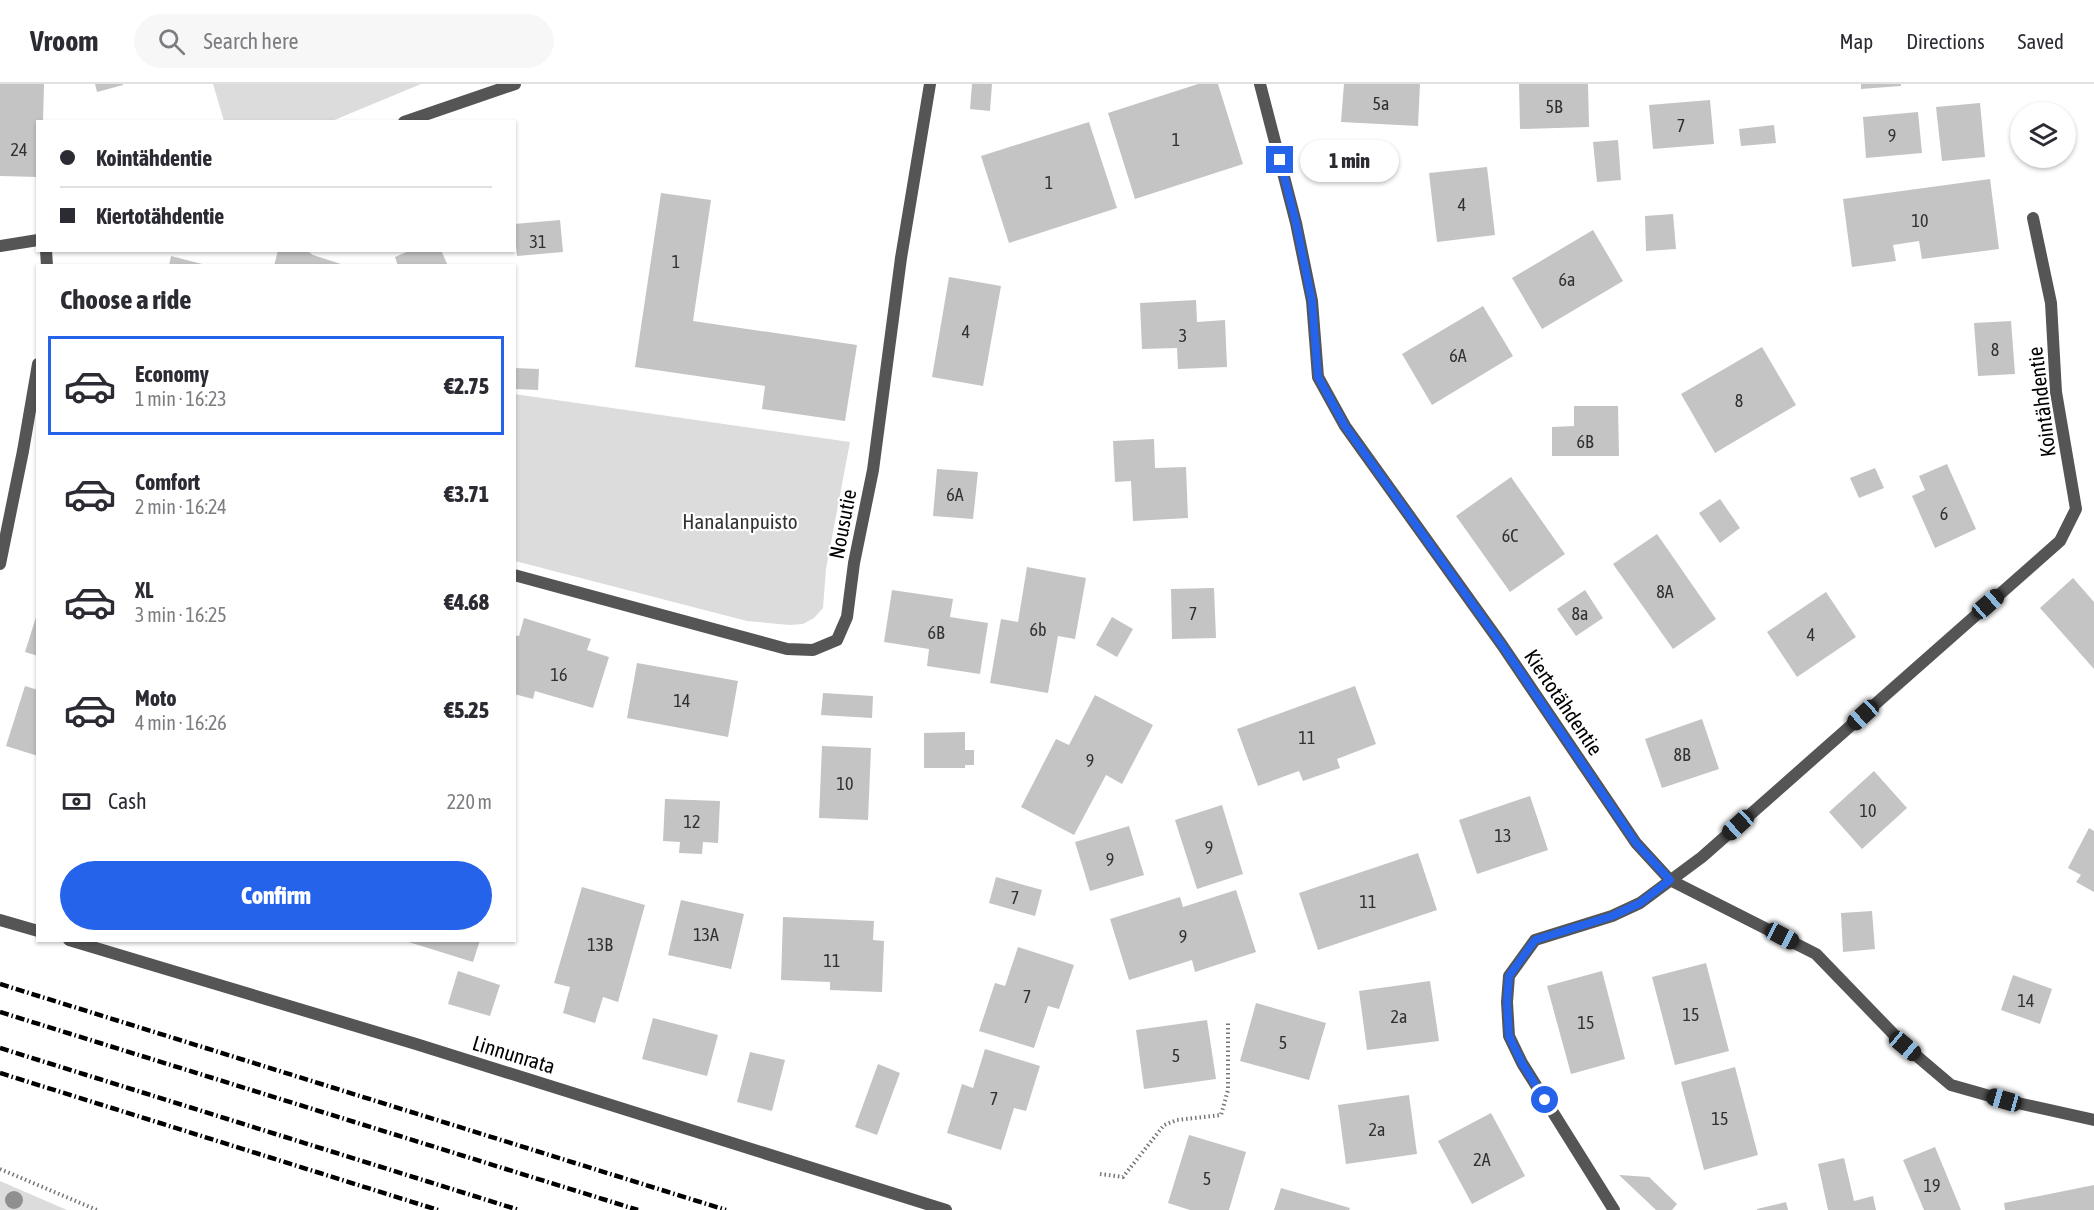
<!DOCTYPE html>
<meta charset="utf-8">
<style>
:root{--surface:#fff;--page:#f7f7f7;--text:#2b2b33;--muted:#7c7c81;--line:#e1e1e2;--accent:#2563eb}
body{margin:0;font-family:"Asap Condensed",sans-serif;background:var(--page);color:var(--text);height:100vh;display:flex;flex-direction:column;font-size:22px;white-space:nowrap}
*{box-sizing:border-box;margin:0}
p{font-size:20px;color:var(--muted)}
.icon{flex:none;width:33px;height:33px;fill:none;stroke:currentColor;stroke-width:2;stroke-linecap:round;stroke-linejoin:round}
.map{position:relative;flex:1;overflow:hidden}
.side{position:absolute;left:36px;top:180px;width:480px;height:678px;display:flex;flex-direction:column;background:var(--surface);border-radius:0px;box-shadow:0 2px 4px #0004}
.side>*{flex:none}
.banner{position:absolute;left:36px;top:36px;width:480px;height:132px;border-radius:0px;box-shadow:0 2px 4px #0004;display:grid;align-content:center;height:132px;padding:0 24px;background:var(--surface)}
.controls{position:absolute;left:2010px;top:18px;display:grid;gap:12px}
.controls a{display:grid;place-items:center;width:66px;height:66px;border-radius:50%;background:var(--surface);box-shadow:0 2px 4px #0004;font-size:30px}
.end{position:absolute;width:27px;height:27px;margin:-14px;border:8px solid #2563eb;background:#fff;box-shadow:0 0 0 3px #fff}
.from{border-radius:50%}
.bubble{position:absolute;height:42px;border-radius:21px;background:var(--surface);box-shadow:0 2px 4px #0004;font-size:20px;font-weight:800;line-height:42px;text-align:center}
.car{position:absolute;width:18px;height:36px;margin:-18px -9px;border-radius:8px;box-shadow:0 0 4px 2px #0007;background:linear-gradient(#222 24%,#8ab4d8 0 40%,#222 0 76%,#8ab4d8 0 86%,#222 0)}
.banner b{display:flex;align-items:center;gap:21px;height:57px;font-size:22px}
.banner b+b{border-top:2px solid var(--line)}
.banner i{width:15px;height:15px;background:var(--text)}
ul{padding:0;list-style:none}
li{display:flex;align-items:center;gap:18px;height:99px;margin:0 12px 9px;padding:0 12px;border:3px solid transparent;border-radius:0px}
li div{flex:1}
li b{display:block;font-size:22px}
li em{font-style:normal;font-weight:800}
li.active{border-color:var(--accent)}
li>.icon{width:54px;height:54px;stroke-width:1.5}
h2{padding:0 24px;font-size:27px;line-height:72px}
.pay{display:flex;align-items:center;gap:15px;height:66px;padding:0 24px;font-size:22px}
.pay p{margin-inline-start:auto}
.cta{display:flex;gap:12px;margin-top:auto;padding:12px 24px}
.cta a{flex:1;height:69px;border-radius:36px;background:var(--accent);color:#fff;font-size:24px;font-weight:800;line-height:69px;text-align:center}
header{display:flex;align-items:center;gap:36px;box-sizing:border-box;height:84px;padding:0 30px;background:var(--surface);border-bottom:2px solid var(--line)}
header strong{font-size:28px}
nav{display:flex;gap:33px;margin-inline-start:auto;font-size:21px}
.search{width:420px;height:54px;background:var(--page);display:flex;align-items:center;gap:15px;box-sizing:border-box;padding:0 21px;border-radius:33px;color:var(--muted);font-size:22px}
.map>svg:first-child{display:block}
.green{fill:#dcdcdc}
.building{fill:#c4c4c4}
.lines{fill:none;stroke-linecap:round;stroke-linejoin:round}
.path{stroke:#777;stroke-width:4;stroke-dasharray:1.5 3;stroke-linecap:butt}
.street{stroke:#555;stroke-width:12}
.rail{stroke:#000;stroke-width:4.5;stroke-dasharray:9 3 1.5 3;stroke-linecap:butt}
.tree{fill:#8f8f8f}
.route{stroke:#2563eb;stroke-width:8}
.labels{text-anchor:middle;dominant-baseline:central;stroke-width:4.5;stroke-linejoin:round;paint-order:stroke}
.number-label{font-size:18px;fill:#313131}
.street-label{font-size:21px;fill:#000;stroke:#fff}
.park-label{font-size:21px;fill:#333;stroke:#fff}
</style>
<header>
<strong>Vroom</strong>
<div class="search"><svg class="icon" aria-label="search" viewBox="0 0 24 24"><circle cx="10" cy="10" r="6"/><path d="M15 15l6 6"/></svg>Search here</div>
<nav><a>Map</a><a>Directions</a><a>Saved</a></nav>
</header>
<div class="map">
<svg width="2094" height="1126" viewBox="0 0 2094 1126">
<rect width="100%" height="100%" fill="#fff"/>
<!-- green -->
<g class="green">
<polygon points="213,0 421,0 332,37 224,37"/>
<polygon points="514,310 850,358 826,485 823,524 814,534 803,540 790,541 747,537 515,477"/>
<polygon points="0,1097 67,1126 0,1126"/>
</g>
<!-- building -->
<g class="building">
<polygon points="0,0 44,0 43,38 38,38 38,93 0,92"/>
<polygon points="95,0 123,0 123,1 97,8"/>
<polygon points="972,0 992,0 990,27 970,25"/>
<polygon points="1198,0 1218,0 1243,80 1135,115 1108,29"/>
<polygon points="1344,0 1420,0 1418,42 1341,38"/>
<polygon points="1519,0 1588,0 1589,43 1520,45"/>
<polygon points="1861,0 1901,0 1901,2 1861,5"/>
<polygon points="1710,16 1714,60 1653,65 1649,21"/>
<polygon points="1980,19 1985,73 1942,77 1936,23"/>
<polygon points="1918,28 1922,69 1866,74 1863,33"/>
<polygon points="1089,38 1117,124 1009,159 981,72"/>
<polygon points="1774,41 1776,59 1741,62 1739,45"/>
<polygon points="1618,56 1621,96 1597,98 1593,58"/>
<polygon points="1487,83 1495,151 1437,158 1429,89"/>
<polygon points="1990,95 1999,165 1922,175 1919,157 1893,161 1896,177 1852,183 1843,115"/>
<polygon points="661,109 711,116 693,237 857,261 845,337 762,325 765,302 635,283"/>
<polygon points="1673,130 1676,165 1646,167 1645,132"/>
<polygon points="560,136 563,168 517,172 514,140"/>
<polygon points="1593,146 1623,197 1542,245 1512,194"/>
<polygon points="278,166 307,167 313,171 347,182 274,182"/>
<polygon points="411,166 441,166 448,182 398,182 395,173"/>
<polygon points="171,172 206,181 206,182 169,182"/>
<polygon points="949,193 1001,202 983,302 932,293"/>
<polygon points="1196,216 1197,238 1225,236 1227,283 1178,285 1177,264 1142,265 1140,219"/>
<polygon points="1483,222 1513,272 1432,321 1402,270"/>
<polygon points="2011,237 2015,290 1978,292 1974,239"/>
<polygon points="1762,263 1796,321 1715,369 1681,310"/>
<polygon points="514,284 539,285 538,306 514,305"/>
<polygon points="1574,322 1618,322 1619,372 1552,372 1552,343 1574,342"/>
<polygon points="1154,355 1155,384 1186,383 1188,434 1133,437 1131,397 1115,398 1113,357"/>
<polygon points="1947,380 1976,445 1935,464 1912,412 1925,406 1919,392"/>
<polygon points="1875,384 1884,404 1859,414 1850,394"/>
<polygon points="937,385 978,388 973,435 933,432"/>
<polygon points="1511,393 1565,470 1510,508 1456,432"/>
<polygon points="1720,415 1740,444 1720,459 1699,429"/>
<polygon points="1657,450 1716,535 1673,565 1613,480"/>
<polygon points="1027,483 1086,494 1075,555 1058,552 1048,609 990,599 1001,535 1018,538"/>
<polygon points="2073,494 2094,518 2094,585 2040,524"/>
<polygon points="1214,504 1216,554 1172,555 1171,505"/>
<polygon points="892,506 953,515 950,533 988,539 980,590 927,582 929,565 884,558"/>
<polygon points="1585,506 1603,534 1576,552 1557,525"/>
<polygon points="1826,508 1856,553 1797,593 1767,548"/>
<polygon points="37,530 38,530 38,572 25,568"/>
<polygon points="1112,533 1133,545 1117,573 1096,561"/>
<polygon points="524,534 591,555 587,566 609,573 593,624 535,607 533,615 514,610 514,551 519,552"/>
<polygon points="637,579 738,597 728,653 627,634"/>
<polygon points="25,602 38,606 38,672 6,662"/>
<polygon points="1355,602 1376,660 1337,675 1340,684 1303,697 1299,687 1258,702 1237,645"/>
<polygon points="823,609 873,612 872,634 821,631"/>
<polygon points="1095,611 1153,641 1122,700 1106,691 1074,751 1021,723 1056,655 1069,661"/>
<polygon points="1702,635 1719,685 1662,704 1645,655"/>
<polygon points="965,648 965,666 974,666 974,681 965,681 965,684 924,684 924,649"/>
<polygon points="822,662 871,664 868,736 819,734"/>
<polygon points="1874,687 1907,724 1862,765 1829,728"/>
<polygon points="1530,712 1548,766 1477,790 1459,736"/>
<polygon points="665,715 720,717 718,759 703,758 702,770 679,769 680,758 663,757"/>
<polygon points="1222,721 1243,790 1197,805 1175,736"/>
<polygon points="1129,742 1144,791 1090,807 1075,758"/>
<polygon points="2089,744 2094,747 2094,808 2076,798 2081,791 2068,784"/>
<polygon points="1418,769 1437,826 1318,866 1299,809"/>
<polygon points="996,793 1042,806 1035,832 989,819"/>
<polygon points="582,803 645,821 618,918 603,913 595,939 563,929 570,903 554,899"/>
<polygon points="1236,806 1256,868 1195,888 1192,876 1129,896 1110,835 1180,813 1183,823"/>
<polygon points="681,816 744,830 731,885 668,871"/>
<polygon points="1872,827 1875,865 1843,868 1841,829"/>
<polygon points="783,833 874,837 873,856 884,857 882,908 830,906 830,898 781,896"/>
<polygon points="402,856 480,856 473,878"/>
<polygon points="1018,863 1074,881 1059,925 1048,922 1034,964 979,947 995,899 1005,902"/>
<polygon points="1706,879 1729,967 1675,981 1652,893"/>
<polygon points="458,887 500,901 490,932 448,920"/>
<polygon points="1602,887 1625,975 1571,990 1547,902"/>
<polygon points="2013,891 2052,905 2040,940 2001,926"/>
<polygon points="1430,897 1439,957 1367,966 1359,907"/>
<polygon points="1256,919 1326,939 1309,996 1240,977"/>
<polygon points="653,934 718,951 707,992 642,975"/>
<polygon points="1207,936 1216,995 1144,1005 1136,946"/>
<polygon points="985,965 1040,982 1026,1027 1014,1024 1001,1066 947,1049 962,1000 973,1004"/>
<polygon points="750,968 785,976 772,1027 737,1018"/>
<polygon points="878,980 900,989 877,1051 855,1043"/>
<polygon points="1735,983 1758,1071 1704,1086 1681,998"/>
<polygon points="1409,1011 1417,1070 1346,1080 1338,1021"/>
<polygon points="1491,1029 1525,1092 1472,1120 1438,1057"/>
<polygon points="1189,1051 1246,1068 1229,1126 1190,1126 1168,1119"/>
<polygon points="1935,1063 1961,1126 1924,1126 1903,1076"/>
<polygon points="1844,1074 1854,1117 1873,1112 1876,1126 1828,1126 1818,1080"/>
<polygon points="1619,1091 1649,1093 1677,1120 1672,1126 1656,1126"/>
<polygon points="2094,1101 2094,1126 2005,1126 2004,1119"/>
<polygon points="1281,1104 1350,1124 1349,1126 1274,1126"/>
<polygon points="1786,1118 1788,1126 1757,1126 1757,1125"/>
</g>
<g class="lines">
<!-- path -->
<g class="path">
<polyline points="0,1085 97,1126"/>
<polyline points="1100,1090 1123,1093 1164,1041 1177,1036 1221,1031 1228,1006 1228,939"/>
</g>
<!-- street -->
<g class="street">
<polyline points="1260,0 1296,139 1312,217 1318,293 1345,342 1502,561 1636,759 1670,796 1816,870 1905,962 1951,1001 2004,1016 2094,1036"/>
<polyline points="404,38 515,0"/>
<polyline points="0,162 38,156"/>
<polyline points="46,166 47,182"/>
<polyline points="0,480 23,367 38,280"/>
<polyline points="514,491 787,565 813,566 837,556 847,533 854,479 873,386 901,174 930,0"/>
<polyline points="0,836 38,847"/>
<polyline points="69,856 416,960 946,1126"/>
<polyline points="1614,1126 1522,979 1509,952 1507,918 1509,892 1535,856 1612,832 1640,819 1702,773 2060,457 2076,425 2056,308 2051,219 2033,134"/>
</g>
<!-- rail -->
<g class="rail">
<polyline points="0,900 726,1126"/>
<polyline points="0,928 638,1126"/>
<polyline points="0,964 519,1126"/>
<polyline points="0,989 438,1126"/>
</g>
</g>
<!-- trees -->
<circle class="tree" cx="14" cy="1116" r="9"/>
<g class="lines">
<!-- route -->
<polyline class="route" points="1280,76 1296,139 1312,217 1318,293 1345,342 1502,561 1636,759 1670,796 1640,819 1612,832 1535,856 1509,892 1507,918 1509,952 1522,979 1545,1016"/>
</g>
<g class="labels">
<!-- number labels -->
<g class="number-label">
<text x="1381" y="19">5a</text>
<text x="1554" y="22">5B</text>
<text x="1681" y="41">7</text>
<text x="1892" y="51">9</text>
<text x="1176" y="55">1</text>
<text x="19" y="65">24</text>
<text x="1049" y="98">1</text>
<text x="1462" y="120">4</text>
<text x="1920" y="136">10</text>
<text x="538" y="157">31</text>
<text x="676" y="177">1</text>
<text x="1567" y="195">6a</text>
<text x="966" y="247">4</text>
<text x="1183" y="251">3</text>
<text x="1995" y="265">8</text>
<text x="1458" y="271">6A</text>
<text x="1739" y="316">8</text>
<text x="1585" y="357">6B</text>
<text x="955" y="410">6A</text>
<text x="1944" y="429">6</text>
<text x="1510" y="451">6C</text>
<text x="1665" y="507">8A</text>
<text x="1193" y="529">7</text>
<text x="1580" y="529">8a</text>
<text x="1038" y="545">6b</text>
<text x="936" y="548">6B</text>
<text x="1811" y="550">4</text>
<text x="559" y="590">16</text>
<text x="682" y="616">14</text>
<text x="1307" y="653">11</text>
<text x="1682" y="670">8B</text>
<text x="1090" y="676">9</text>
<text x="845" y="699">10</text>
<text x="1868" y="726">10</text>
<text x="692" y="737">12</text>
<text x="1503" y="751">13</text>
<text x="1209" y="763">9</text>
<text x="1110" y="775">9</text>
<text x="1015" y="813">7</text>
<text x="1368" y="817">11</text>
<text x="706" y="850">13A</text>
<text x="1183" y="852">9</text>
<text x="600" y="860">13B</text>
<text x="832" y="876">11</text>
<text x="1027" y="912">7</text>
<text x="2026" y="916">14</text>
<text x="1691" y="930">15</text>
<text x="1399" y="932">2a</text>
<text x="1586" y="938">15</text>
<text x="1283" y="958">5</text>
<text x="1176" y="971">5</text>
<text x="994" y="1014">7</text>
<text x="1720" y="1034">15</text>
<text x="1377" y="1045">2a</text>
<text x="1482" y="1075">2A</text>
<text x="1207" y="1094">5</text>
<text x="1932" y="1101">19</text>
</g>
<!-- street labels -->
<g class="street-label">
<text transform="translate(2041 318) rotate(-97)">Kointähdentie</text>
<text transform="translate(842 440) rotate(-79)">Nousutie</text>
<text transform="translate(1564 618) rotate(56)">Kiertotähdentie</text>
<text transform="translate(514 970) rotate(17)">Linnunrata</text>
</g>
<!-- park labels -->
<g class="park-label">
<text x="740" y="437">Hanalanpuisto</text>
</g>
</g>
</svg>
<div class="controls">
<a><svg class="icon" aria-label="layers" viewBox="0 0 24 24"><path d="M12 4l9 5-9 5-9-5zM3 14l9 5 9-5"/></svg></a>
</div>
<i class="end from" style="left:1545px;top:1016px"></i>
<i class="end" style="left:1280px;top:76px"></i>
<div class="bubble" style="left:1300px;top:56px;width:99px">1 min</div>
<i class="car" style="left:1988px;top:520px;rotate:49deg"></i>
<i class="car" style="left:1863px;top:631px;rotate:228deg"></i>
<i class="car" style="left:1738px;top:741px;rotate:228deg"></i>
<i class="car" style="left:1782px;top:852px;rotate:118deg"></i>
<i class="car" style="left:1905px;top:962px;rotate:130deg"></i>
<i class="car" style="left:2004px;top:1016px;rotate:286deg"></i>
<div class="banner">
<b><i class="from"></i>Kointähdentie</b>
<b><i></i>Kiertotähdentie</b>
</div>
<section class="side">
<h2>Choose a ride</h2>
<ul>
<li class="active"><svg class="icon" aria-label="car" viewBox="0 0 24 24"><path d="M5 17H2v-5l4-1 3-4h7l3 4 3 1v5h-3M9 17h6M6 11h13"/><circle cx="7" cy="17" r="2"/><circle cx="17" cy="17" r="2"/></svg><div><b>Economy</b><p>1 min · 16:23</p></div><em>€2.75</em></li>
<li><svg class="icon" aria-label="car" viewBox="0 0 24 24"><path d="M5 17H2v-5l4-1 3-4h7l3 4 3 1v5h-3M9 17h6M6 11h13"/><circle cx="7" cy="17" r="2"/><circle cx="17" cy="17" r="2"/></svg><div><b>Comfort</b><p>2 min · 16:24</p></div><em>€3.71</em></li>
<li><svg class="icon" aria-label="car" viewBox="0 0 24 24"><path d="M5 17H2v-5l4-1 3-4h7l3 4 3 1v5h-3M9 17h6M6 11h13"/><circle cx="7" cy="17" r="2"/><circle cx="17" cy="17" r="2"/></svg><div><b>XL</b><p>3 min · 16:25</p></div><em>€4.68</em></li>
<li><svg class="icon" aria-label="car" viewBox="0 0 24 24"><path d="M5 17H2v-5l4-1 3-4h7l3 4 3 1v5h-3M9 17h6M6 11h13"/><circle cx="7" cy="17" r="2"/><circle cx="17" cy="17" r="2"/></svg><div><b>Moto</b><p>4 min · 16:26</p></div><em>€5.25</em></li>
</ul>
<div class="pay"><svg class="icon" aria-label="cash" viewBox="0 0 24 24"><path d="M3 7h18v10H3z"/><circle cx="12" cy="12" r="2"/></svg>Cash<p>220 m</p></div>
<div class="cta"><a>Confirm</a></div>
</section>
</div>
